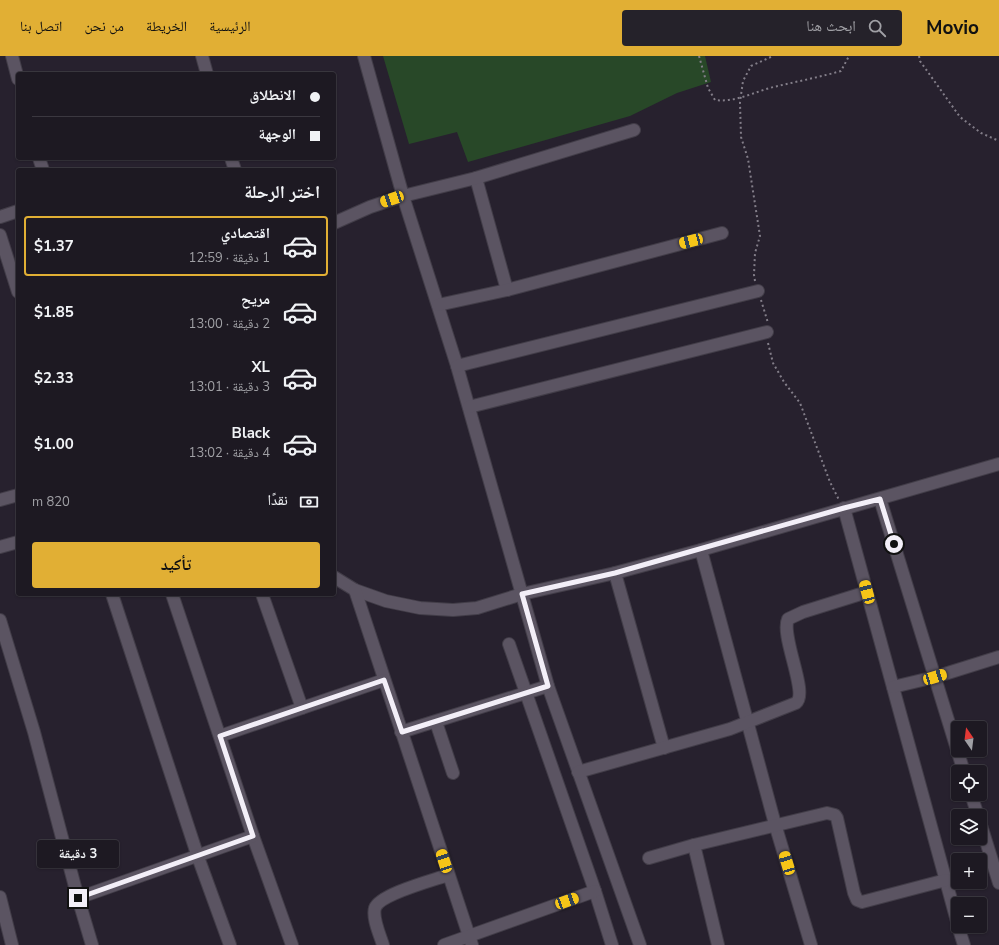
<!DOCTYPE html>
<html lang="ar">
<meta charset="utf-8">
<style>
:root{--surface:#1d1922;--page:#25222a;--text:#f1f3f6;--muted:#a0a0a5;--line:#3b3840;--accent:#e1af34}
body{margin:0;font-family:"Nunito Sans","Noto Naskh Arabic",sans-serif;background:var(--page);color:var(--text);direction:rtl;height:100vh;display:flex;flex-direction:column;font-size:15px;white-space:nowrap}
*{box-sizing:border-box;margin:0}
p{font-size:13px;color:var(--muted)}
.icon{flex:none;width:22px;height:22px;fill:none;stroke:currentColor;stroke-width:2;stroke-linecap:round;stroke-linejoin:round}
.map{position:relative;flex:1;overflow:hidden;direction:ltr}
.side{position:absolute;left:16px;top:112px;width:320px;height:428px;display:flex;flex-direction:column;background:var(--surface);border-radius:4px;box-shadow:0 1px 3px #0004,0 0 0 1px var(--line);direction:rtl}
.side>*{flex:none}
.top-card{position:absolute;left:16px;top:16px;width:320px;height:88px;border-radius:4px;box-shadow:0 1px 3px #0004,0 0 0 1px var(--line);direction:rtl;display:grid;align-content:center;height:88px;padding:0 16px;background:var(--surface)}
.needle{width:26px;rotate:346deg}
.controls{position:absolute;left:951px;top:665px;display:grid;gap:8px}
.controls a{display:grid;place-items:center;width:36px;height:36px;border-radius:4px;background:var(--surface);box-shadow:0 1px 3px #0004,0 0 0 1px var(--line);font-size:20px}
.end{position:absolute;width:18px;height:18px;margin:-9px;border:5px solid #f3eff8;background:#111;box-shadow:0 0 0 2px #111}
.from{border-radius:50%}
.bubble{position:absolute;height:28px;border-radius:4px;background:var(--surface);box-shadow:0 1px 3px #0004,0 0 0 1px var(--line);font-size:13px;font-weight:700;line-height:28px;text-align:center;direction:rtl}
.car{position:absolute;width:12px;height:24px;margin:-12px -6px;border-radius:5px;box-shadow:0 0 3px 1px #0007;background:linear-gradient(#f5c518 24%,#345 0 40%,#f5c518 0 76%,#345 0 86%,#f5c518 0)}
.top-card b{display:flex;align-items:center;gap:14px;height:38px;font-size:15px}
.top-card b+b{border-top:1px solid var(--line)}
.top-card i{width:10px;height:10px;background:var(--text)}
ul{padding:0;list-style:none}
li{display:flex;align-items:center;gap:12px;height:60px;margin:0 8px 6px;padding:0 8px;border:2px solid transparent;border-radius:4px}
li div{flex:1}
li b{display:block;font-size:15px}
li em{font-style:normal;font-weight:700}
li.active{border-color:var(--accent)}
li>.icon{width:36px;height:36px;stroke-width:1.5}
h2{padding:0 16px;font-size:18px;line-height:48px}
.pay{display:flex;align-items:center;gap:10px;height:44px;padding:0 16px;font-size:15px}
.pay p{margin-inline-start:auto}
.primary-button{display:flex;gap:8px;margin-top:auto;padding:8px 16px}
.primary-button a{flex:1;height:46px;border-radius:4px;background:var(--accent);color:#111;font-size:16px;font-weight:700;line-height:46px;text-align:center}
header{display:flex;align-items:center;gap:24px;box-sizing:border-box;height:56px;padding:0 20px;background:var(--accent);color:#111}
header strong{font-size:19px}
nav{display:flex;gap:22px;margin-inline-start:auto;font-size:14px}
.search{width:280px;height:36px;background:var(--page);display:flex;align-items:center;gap:10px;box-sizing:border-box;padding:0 14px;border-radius:4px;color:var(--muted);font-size:15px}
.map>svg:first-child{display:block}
.green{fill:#284828}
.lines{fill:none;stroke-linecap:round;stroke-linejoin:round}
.minor-casing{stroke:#423d48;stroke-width:14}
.path{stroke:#837e89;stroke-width:2;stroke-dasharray:2 3;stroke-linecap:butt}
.minor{stroke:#5b5462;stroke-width:12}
.route{stroke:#f3eff8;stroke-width:5}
</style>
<header>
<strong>Movio</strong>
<div class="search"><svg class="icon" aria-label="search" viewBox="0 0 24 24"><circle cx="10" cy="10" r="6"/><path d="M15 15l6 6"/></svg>ابحث هنا</div>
<nav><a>الرئيسية</a><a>الخريطة</a><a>من نحن</a><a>اتصل بنا</a></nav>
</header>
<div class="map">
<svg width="999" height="889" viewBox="0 0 999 889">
<rect width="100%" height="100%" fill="#27212e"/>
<!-- green -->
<polygon class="green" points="383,0 705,0 711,26 677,37 630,60 468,106 457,76 409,88"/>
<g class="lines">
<defs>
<g id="minor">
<polyline points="12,0 18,23"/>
<polyline points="202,0 207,18"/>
<polyline points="364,0 403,140 457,310 548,630 640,889"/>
<polyline points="39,102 43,114"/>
<polyline points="231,102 235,114"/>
<polyline points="476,122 507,234"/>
<polyline points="0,161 18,155"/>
<polyline points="334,167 370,151 403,140 476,122 634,74"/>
<polyline points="0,179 18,236"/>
<polyline points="438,249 507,234 722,177"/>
<polyline points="457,310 758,235"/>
<polyline points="469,351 767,276"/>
<polyline points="880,443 964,716"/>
<polyline points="0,444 18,439"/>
<polyline points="844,452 958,869"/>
<polyline points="0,491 18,486"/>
<polyline points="701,494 775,768 811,889"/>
<polyline points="615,517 664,692"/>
<polyline points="334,521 355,534 386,545 420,552 453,554 477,552 522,538 615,517 701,494 999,408"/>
<polyline points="355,534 472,889"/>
<polyline points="112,538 198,801 230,889"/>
<polyline points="172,538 253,780 292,889"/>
<polyline points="262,538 302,652"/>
<polyline points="0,564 34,676 78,842 92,889"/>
<polyline points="509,588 595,835 612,889"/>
<polyline points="893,631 935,621 999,601"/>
<polyline points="436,666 453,717"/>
<polyline points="401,676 548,630"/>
<polyline points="220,680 384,624"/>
<path d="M578,716L730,673L796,647C809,637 780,580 788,563L803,556L867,536"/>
<polyline points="971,738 978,760"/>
<polyline points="980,766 999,827"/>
<polyline points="694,789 718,889"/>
<polyline points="649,802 694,789 827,757 835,759 837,762 854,837 857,844 862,846 946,824"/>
<polyline points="0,841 12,889"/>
<polyline points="78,842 253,780"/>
<polyline points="958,870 964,889"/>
<path d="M383,889C380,879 372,862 375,852C380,838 434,824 448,819"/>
<polyline points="444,889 595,835"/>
</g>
</defs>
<!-- minor casing -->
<use href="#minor" class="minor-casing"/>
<!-- path -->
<g class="path">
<path d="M699,0L708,32L715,44C737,47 757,34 778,30C799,25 820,21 841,15L849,0"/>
<polyline points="919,0 920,5 960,61 981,77 999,85"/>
<polyline points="755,225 754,219 755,197 760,180 748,103 741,81 740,46 743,25 751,10 773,0"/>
<polyline points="761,244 768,267"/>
<polyline points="768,287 773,307 784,326 800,347 830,426 839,444"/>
</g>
<!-- minor -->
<use href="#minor" class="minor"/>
</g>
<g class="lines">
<!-- route -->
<polyline class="route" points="78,842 253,780 220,680 384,624 402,676 548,630 522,538 615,517 844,452 880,443 894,488"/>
</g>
</svg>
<div class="controls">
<a><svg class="needle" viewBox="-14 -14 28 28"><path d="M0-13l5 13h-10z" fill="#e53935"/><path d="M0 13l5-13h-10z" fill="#a0a0a5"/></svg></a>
<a><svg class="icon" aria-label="locate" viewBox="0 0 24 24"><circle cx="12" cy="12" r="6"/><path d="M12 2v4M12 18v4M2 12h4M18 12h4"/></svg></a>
<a><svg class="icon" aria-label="layers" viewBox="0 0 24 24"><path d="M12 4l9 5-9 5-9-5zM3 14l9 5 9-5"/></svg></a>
<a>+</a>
<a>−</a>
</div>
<i class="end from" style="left:894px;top:488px"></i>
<i class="end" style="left:78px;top:842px"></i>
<div class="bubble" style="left:37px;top:784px;width:82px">3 دقيقة</div>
<i class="car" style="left:392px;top:143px;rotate:251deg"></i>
<i class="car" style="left:691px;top:185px;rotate:255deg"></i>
<i class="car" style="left:867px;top:536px;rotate:345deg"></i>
<i class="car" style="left:935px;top:621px;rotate:73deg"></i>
<i class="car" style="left:444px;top:805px;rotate:342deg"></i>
<i class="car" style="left:787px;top:807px;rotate:343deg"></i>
<i class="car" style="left:567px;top:845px;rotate:70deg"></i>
<div class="top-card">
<b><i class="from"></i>الانطلاق</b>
<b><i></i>الوجهة</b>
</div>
<section class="side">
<h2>اختر الرحلة</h2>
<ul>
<li class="active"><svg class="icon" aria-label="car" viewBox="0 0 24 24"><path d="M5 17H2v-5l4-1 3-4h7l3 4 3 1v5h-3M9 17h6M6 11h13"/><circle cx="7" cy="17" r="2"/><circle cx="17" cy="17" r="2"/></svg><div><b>اقتصادي</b><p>1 دقيقة · 12:59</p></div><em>$1.37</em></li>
<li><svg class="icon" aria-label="car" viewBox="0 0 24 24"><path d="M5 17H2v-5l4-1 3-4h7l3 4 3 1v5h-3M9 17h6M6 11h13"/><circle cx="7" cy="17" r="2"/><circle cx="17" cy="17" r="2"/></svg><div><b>مريح</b><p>2 دقيقة · 13:00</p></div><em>$1.85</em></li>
<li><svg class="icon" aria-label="car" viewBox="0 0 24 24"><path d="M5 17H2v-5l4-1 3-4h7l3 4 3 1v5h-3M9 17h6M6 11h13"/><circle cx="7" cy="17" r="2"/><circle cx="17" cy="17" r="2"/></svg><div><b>XL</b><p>3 دقيقة · 13:01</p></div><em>$2.33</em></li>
<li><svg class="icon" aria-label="car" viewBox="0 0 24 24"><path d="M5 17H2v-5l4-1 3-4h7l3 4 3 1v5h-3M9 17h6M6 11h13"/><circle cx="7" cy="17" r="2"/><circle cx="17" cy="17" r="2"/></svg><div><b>Black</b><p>4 دقيقة · 13:02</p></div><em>$1.00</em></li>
</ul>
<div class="pay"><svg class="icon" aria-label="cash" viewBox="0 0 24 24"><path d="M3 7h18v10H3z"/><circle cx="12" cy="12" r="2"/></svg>نقدًا<p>820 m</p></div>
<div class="primary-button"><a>تأكيد</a></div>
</section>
</div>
